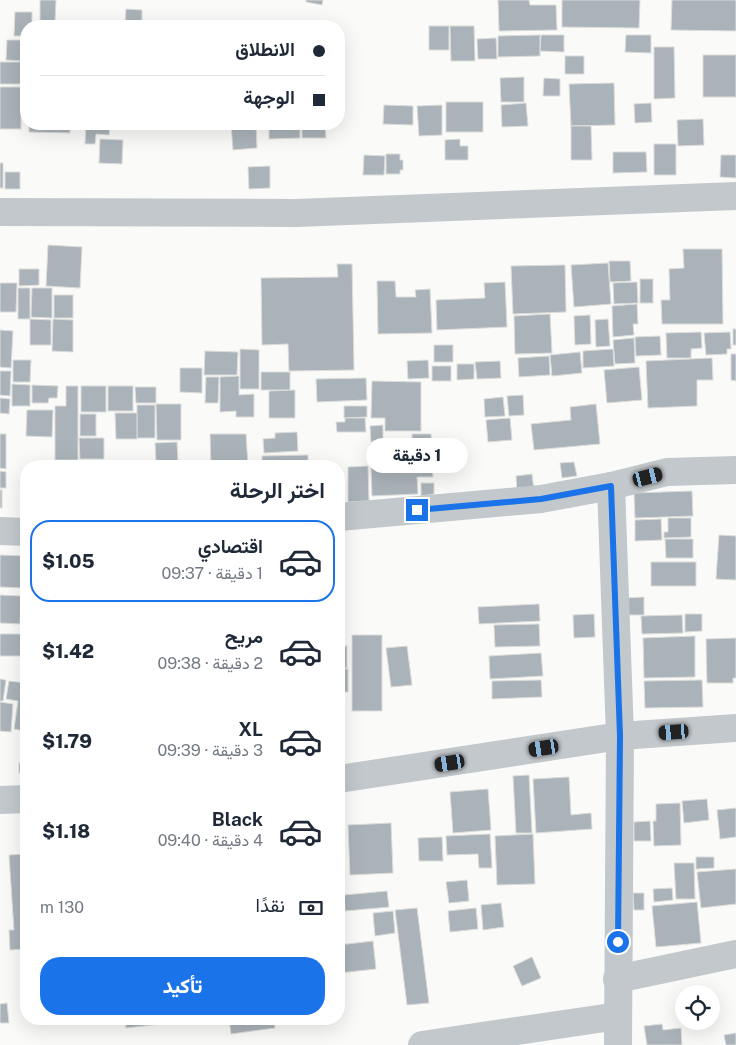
<!DOCTYPE html>
<html lang="ar">
<meta charset="utf-8">
<style>
:root{--surface:#fff;--page:#f6f6f7;--text:#1f2937;--muted:#747a83;--line:#e0e1e3;--accent:#1a73e8}
body{margin:0;font-family:"Public Sans",Vazirmatn,sans-serif;background:var(--page);color:var(--text);direction:rtl;height:100vh;display:flex;flex-direction:column;font-size:19px;white-space:nowrap}
*{box-sizing:border-box;margin:0}
p{font-size:16px;color:var(--muted)}
.icon{flex:none;width:28px;height:28px;fill:none;stroke:currentColor;stroke-width:2;stroke-linecap:round;stroke-linejoin:round}
.map{position:relative;flex:1;overflow:hidden;direction:ltr}
.side{position:absolute;left:20px;top:460px;width:325px;height:565px;display:flex;flex-direction:column;background:var(--surface);border-radius:20px;box-shadow:0 5px 20px #0002;direction:rtl}
.side>*{flex:none}
.top-card{position:absolute;left:20px;top:20px;width:325px;height:110px;border-radius:20px;box-shadow:0 5px 20px #0002;direction:rtl;display:grid;align-content:center;height:110px;padding:0 20px;background:var(--surface)}
.controls{position:absolute;left:675px;top:985px;display:grid;gap:10px}
.controls a{display:grid;place-items:center;width:45px;height:45px;border-radius:50%;background:var(--surface);box-shadow:0 5px 20px #0002;font-size:25px}
.end{position:absolute;width:22px;height:22px;margin:-11px;border:6px solid #1a73e8;background:#fff;box-shadow:0 0 0 2px #fff}
.from{border-radius:50%}
.bubble{position:absolute;height:35px;border-radius:18px;background:var(--surface);box-shadow:0 5px 20px #0002;font-size:16px;font-weight:800;line-height:35px;text-align:center;direction:rtl}
.car{position:absolute;width:15px;height:30px;margin:-15px -8px;border-radius:6px;box-shadow:0 0 4px 1px #0007;background:linear-gradient(#222 24%,#8ab4d8 0 40%,#222 0 76%,#8ab4d8 0 86%,#222 0)}
.top-card b{display:flex;align-items:center;gap:18px;height:48px;font-size:19px}
.top-card b+b{border-top:1px solid var(--line)}
.top-card i{width:12px;height:12px;background:var(--text)}
ul{padding:0;list-style:none}
li{display:flex;align-items:center;gap:15px;height:82px;margin:0 10px 8px;padding:0 10px;border:2px solid transparent;border-radius:20px}
li div{flex:1}
li b{display:block;font-size:19px}
li em{font-style:normal;font-weight:800}
li.selected{border-color:var(--accent)}
li>.icon{width:45px;height:45px;stroke-width:1.5}
h2{padding:0 20px;font-size:22px;line-height:60px}
.pay{display:flex;align-items:center;gap:12px;height:55px;padding:0 20px;font-size:19px}
.pay p{margin-inline-start:auto}
.primary-button{display:flex;gap:10px;margin-top:auto;padding:10px 20px}
.primary-button a{flex:1;height:58px;border-radius:20px;background:var(--accent);color:#fff;font-size:20px;font-weight:800;line-height:58px;text-align:center}
.map>svg:first-child{display:block}
.building{fill:#aab3b9;stroke:#dcdcda}
.lines{fill:none;stroke-linecap:round;stroke-linejoin:round}
.minor{stroke:#c3c8cc;stroke-width:28}
.route{stroke:#1a73e8;stroke-width:6}
</style>
<div class="map">
<svg width="736" height="1045" viewBox="0 0 736 1045">
<rect width="100%" height="100%" fill="#fafaf8"/>
<!-- building -->
<g class="building">
<polygon points="40,0 56,0 55,23 40,22"/>
<polygon points="306,0 323,0 322,5 306,2"/>
<polygon points="498,0 529,0 530,5 556,5 557,30 499,31"/>
<polygon points="562,0 640,0 639,28 562,27"/>
<polygon points="672,0 736,0 736,31 671,30"/>
<polygon points="126,9 142,10 142,26 125,26"/>
<polygon points="15,12 32,12 32,26 26,26 26,36 14,36"/>
<rect x="429" y="26" width="20" height="24"/>
<polygon points="450,26 474,26 475,61 451,61"/>
<polygon points="540,35 540,56 498,57 498,36"/>
<polygon points="541,35 564,35 564,52 540,51"/>
<polygon points="626,35 651,35 651,53 625,52"/>
<polygon points="496,38 497,59 478,59 477,39"/>
<polygon points="7,40 26,40 26,61 6,60"/>
<polygon points="654,47 674,47 675,98 654,99"/>
<rect x="703" y="55" width="33" height="42"/>
<rect x="565" y="56" width="19" height="18"/>
<rect x="0" y="62" width="26" height="22"/>
<polygon points="524,77 524,102 501,102 500,78"/>
<polygon points="544,78 560,79 560,96 543,96"/>
<polygon points="614,83 615,125 571,126 569,84"/>
<rect x="0" y="87" width="21" height="42"/>
<rect x="446" y="102" width="37" height="30"/>
<polygon points="526,103 528,126 502,127 501,105"/>
<polygon points="651,103 652,122 635,123 634,104"/>
<polygon points="384,105 413,106 413,125 383,124"/>
<polygon points="442,105 442,135 419,136 417,106"/>
<polygon points="703,119 704,145 678,146 677,120"/>
<polygon points="29,124 70,124 70,133 29,132"/>
<polygon points="86,124 110,124 109,135 96,134 95,144 85,144"/>
<polygon points="231,124 256,124 257,148 233,150"/>
<polygon points="269,124 300,124 300,138 269,139"/>
<polygon points="302,124 325,124 326,138 302,138"/>
<polygon points="571,126 591,126 592,160 571,160"/>
<polygon points="100,139 123,140 122,164 99,163"/>
<polygon points="460,139 460,146 468,146 468,160 445,160 445,140"/>
<rect x="654" y="144" width="22" height="31"/>
<polygon points="613,152 646,152 647,172 613,173"/>
<polygon points="386,154 400,154 400,160 403,160 403,170 400,170 400,174 386,174"/>
<polygon points="364,155 385,156 384,175 363,175"/>
<polygon points="721,155 736,155 736,178 720,177"/>
<rect x="0" y="163" width="3" height="25"/>
<polygon points="270,166 270,188 249,189 248,167"/>
<rect x="5" y="172" width="15" height="17"/>
<polygon points="48,245 82,247 80,288 46,286"/>
<polygon points="683,249 722,249 723,324 662,324 661,300 670,300 669,269 684,268"/>
<polygon points="609,261 630,261 631,281 610,282"/>
<polygon points="608,263 611,304 574,307 571,265"/>
<polygon points="337,264 352,264 354,370 289,371 288,344 262,345 261,278 338,277"/>
<polygon points="565,265 566,312 513,314 511,266"/>
<polygon points="19,269 39,269 39,285 19,286"/>
<rect x="640" y="279" width="13" height="24"/>
<polygon points="377,281 395,281 396,297 416,297 415,290 430,289 432,333 378,334"/>
<polygon points="505,282 507,327 437,330 436,300 485,298 484,283"/>
<polygon points="637,282 638,303 614,304 613,283"/>
<polygon points="0,283 17,283 16,312 0,312"/>
<rect x="18" y="288" width="12" height="31"/>
<polygon points="32,288 52,288 52,318 31,317"/>
<rect x="54" y="295" width="19" height="23"/>
<polygon points="637,304 638,324 633,324 634,335 613,337 612,306"/>
<polygon points="550,314 552,353 515,354 514,316"/>
<polygon points="590,315 591,344 575,345 574,316"/>
<polygon points="30,319 51,320 51,345 30,345"/>
<polygon points="53,319 73,320 73,352 52,351"/>
<polygon points="608,319 610,346 596,347 595,320"/>
<rect x="733" y="329" width="3" height="16"/>
<polygon points="0,330 13,331 11,368 0,367"/>
<polygon points="701,332 702,348 691,349 691,358 667,358 666,333"/>
<polygon points="730,332 731,349 727,349 727,354 706,355 704,333"/>
<polygon points="660,336 661,355 636,356 635,337"/>
<polygon points="634,338 635,363 615,364 613,340"/>
<rect x="434" y="345" width="19" height="17"/>
<polygon points="240,349 259,350 259,389 240,389"/>
<polygon points="613,349 614,366 583,368 583,351"/>
<polygon points="205,351 238,352 237,375 204,375"/>
<polygon points="580,352 582,373 552,376 550,355"/>
<polygon points="731,354 736,354 736,381 731,380"/>
<polygon points="549,356 550,375 519,377 518,358"/>
<polygon points="712,358 713,380 697,380 697,406 648,408 646,361"/>
<polygon points="13,360 31,360 30,382 13,382"/>
<polygon points="428,360 429,378 408,379 407,361"/>
<polygon points="500,361 501,378 477,379 475,362"/>
<polygon points="457,364 474,364 474,379 457,380"/>
<rect x="432" y="366" width="19" height="15"/>
<polygon points="639,367 642,400 607,403 604,370"/>
<polygon points="180,368 202,368 202,393 180,392"/>
<polygon points="0,371 11,371 10,396 0,395"/>
<rect x="261" y="372" width="29" height="18"/>
<polygon points="239,376 239,395 254,394 254,417 236,417 236,411 220,412 220,377"/>
<polygon points="206,377 219,377 218,403 205,403"/>
<polygon points="366,378 367,400 317,402 316,379"/>
<polygon points="372,381 421,382 421,431 385,431 385,418 371,418"/>
<polygon points="12,384 30,385 30,406 12,406"/>
<polygon points="32,385 58,386 57,398 49,398 48,403 32,403"/>
<polygon points="66,386 78,386 78,460 55,460 55,406 66,406"/>
<rect x="81" y="386" width="25" height="26"/>
<rect x="108" y="386" width="25" height="25"/>
<polygon points="135,387 156,387 156,403 136,403"/>
<polygon points="295,390 295,418 269,418 269,391"/>
<polygon points="523,395 524,415 509,416 507,396"/>
<polygon points="503,397 505,416 485,417 484,399"/>
<polygon points="0,398 10,399 9,414 0,413"/>
<polygon points="156,404 181,404 181,440 157,440"/>
<polygon points="596,404 600,444 534,450 531,424 571,420 570,407"/>
<rect x="137" y="405" width="18" height="33"/>
<polygon points="344,406 367,406 367,417 344,418"/>
<polygon points="27,410 53,410 52,437 26,436"/>
<polygon points="115,413 137,413 137,439 116,439"/>
<rect x="80" y="414" width="16" height="22"/>
<polygon points="345,418 365,418 366,432 337,432 336,422 345,422"/>
<polygon points="510,418 512,440 488,442 486,420"/>
<polygon points="383,425 383,441 371,442 370,426"/>
<polygon points="297,432 298,451 264,453 263,439 275,438 275,433"/>
<polygon points="0,434 6,434 6,469 0,468"/>
<polygon points="210,434 246,434 248,466 211,466"/>
<polygon points="412,434 431,434 433,477 417,477 418,494 372,496 370,444 407,443 407,459 413,458"/>
<polygon points="79,438 104,438 104,459 80,459"/>
<polygon points="177,442 178,462 156,463 155,443"/>
<polygon points="308,455 308,466 262,466 262,456"/>
<polygon points="574,462 577,476 562,478 560,463"/>
<polygon points="180,463 180,466 156,466 156,464"/>
<polygon points="368,466 369,501 348,502 348,467"/>
<polygon points="0,471 6,472 6,488 0,488"/>
<polygon points="532,474 534,490 517,491 516,476"/>
<polygon points="421,483 434,483 434,494 421,496"/>
<rect x="0" y="490" width="2" height="18"/>
<polygon points="692,491 693,516 635,518 634,493"/>
<polygon points="668,518 691,518 691,537 664,538 664,532 668,532"/>
<polygon points="661,519 662,540 635,541 635,520"/>
<polygon points="719,535 736,536 736,580 716,579"/>
<polygon points="665,539 693,539 693,558 666,558"/>
<polygon points="0,555 26,556 25,588 0,587"/>
<rect x="651" y="562" width="45" height="24"/>
<polygon points="0,595 21,596 20,624 0,623"/>
<polygon points="644,597 644,615 627,615 627,598"/>
<polygon points="539,604 540,621 479,624 478,607"/>
<polygon points="594,614 595,637 574,638 573,615"/>
<polygon points="685,614 702,614 702,631 685,632"/>
<polygon points="682,615 683,633 642,634 641,616"/>
<polygon points="539,624 540,646 495,647 494,625"/>
<rect x="0" y="634" width="23" height="22"/>
<rect x="352" y="635" width="30" height="76"/>
<polygon points="695,636 695,677 644,678 643,638"/>
<polygon points="736,638 736,678 733,678 733,683 707,683 706,639"/>
<rect x="339" y="646" width="8" height="22"/>
<polygon points="407,646 412,685 391,687 386,648"/>
<polygon points="541,653 543,676 490,679 489,656"/>
<rect x="21" y="659" width="5" height="22"/>
<rect x="339" y="669" width="9" height="23"/>
<polygon points="0,679 6,680 3,701 0,701"/>
<polygon points="541,680 542,697 492,699 492,681"/>
<polygon points="702,680 703,707 645,708 644,681"/>
<polygon points="9,681 26,683 26,731 14,729 18,701 6,699"/>
<polygon points="339,695 342,747 339,748"/>
<polygon points="0,702 13,704 11,732 0,731"/>
<polygon points="26,762 26,772 19,773 19,763"/>
<polygon points="529,775 532,833 516,833 513,776"/>
<polygon points="569,777 571,815 591,813 592,829 536,833 533,779"/>
<polygon points="488,789 491,830 453,833 450,792"/>
<polygon points="707,799 709,820 684,823 682,801"/>
<polygon points="680,803 681,845 654,846 653,821 656,821 656,804"/>
<polygon points="736,808 736,837 720,839 717,810"/>
<polygon points="650,821 651,841 634,841 634,822"/>
<polygon points="391,823 393,873 350,875 348,825"/>
<polygon points="490,834 492,868 479,868 478,854 447,855 446,836"/>
<polygon points="533,834 535,884 497,885 495,836"/>
<polygon points="442,837 443,861 419,861 418,838"/>
<polygon points="26,854 26,949 10,950 9,930 14,930 9,855"/>
<polygon points="696,857 714,857 714,868 696,869"/>
<polygon points="674,863 694,863 695,899 676,899"/>
<polygon points="736,869 736,904 701,908 697,872"/>
<polygon points="467,880 469,901 449,903 446,882"/>
<polygon points="672,888 673,900 654,902 653,889"/>
<polygon points="387,891 389,907 345,911 344,895"/>
<polygon points="633,893 644,893 644,910 634,910"/>
<polygon points="339,894 343,915 339,915"/>
<polygon points="697,902 701,943 656,947 652,906"/>
<polygon points="501,903 504,927 483,930 481,905"/>
<polygon points="417,908 429,1003 407,1005 395,910"/>
<polygon points="476,908 478,929 450,932 448,911"/>
<polygon points="393,911 395,933 375,936 373,913"/>
<polygon points="373,941 376,969 339,973 339,945"/>
<polygon points="532,957 541,978 522,986 513,966"/>
<polygon points="7,1003 9,1023 0,1023 0,1004"/>
<polygon points="125,1019 178,1019 178,1022 126,1028"/>
<polygon points="229,1019 274,1019 275,1028 231,1034"/>
<polygon points="662,1024 663,1030 681,1028 682,1045 647,1045 644,1026"/>
<polygon points="736,1033 736,1045 726,1045 724,1035"/>
</g>
<g class="lines">
<!-- minor -->
<g class="minor">
<polyline points="0,212 296,213 736,196"/>
<polyline points="611,486 620,736 618,1045"/>
<polyline points="339,517 541,499 611,486 667,472 736,470"/>
<polyline points="0,531 26,532"/>
<polyline points="339,779 620,736 736,728"/>
<polyline points="0,800 26,799"/>
<polyline points="617,979 736,954"/>
<polyline points="422,1045 618,1016"/>
</g>
</g>
<g class="lines">
<!-- route -->
<polyline class="route" points="417,510 541,499 611,486 620,736 618,942"/>
</g>
</svg>
<div class="controls">
<a><svg class="icon" aria-label="locate" viewBox="0 0 24 24"><circle cx="12" cy="12" r="6"/><path d="M12 2v4M12 18v4M2 12h4M18 12h4"/></svg></a>
</div>
<i class="end from" style="left:618px;top:942px"></i>
<i class="end" style="left:417px;top:510px"></i>
<div class="bubble" style="left:366px;top:438px;width:102px">1 دقيقة</div>
<i class="car" style="left:648px;top:477px;rotate:76deg"></i>
<i class="car" style="left:674px;top:732px;rotate:266deg"></i>
<i class="car" style="left:544px;top:748px;rotate:261deg"></i>
<i class="car" style="left:450px;top:763px;rotate:261deg"></i>
<div class="top-card">
<b><i class="from"></i>الانطلاق</b>
<b><i></i>الوجهة</b>
</div>
<section class="side">
<h2>اختر الرحلة</h2>
<ul>
<li class="selected"><svg class="icon" aria-label="car" viewBox="0 0 24 24"><path d="M5 17H2v-5l4-1 3-4h7l3 4 3 1v5h-3M9 17h6M6 11h13"/><circle cx="7" cy="17" r="2"/><circle cx="17" cy="17" r="2"/></svg><div><b>اقتصادي</b><p>1 دقيقة · 09:37</p></div><em>$1.05</em></li>
<li><svg class="icon" aria-label="car" viewBox="0 0 24 24"><path d="M5 17H2v-5l4-1 3-4h7l3 4 3 1v5h-3M9 17h6M6 11h13"/><circle cx="7" cy="17" r="2"/><circle cx="17" cy="17" r="2"/></svg><div><b>مريح</b><p>2 دقيقة · 09:38</p></div><em>$1.42</em></li>
<li><svg class="icon" aria-label="car" viewBox="0 0 24 24"><path d="M5 17H2v-5l4-1 3-4h7l3 4 3 1v5h-3M9 17h6M6 11h13"/><circle cx="7" cy="17" r="2"/><circle cx="17" cy="17" r="2"/></svg><div><b>XL</b><p>3 دقيقة · 09:39</p></div><em>$1.79</em></li>
<li><svg class="icon" aria-label="car" viewBox="0 0 24 24"><path d="M5 17H2v-5l4-1 3-4h7l3 4 3 1v5h-3M9 17h6M6 11h13"/><circle cx="7" cy="17" r="2"/><circle cx="17" cy="17" r="2"/></svg><div><b>Black</b><p>4 دقيقة · 09:40</p></div><em>$1.18</em></li>
</ul>
<div class="pay"><svg class="icon" aria-label="cash" viewBox="0 0 24 24"><path d="M3 7h18v10H3z"/><circle cx="12" cy="12" r="2"/></svg>نقدًا<p>130 m</p></div>
<div class="primary-button"><a>تأكيد</a></div>
</section>
</div>
